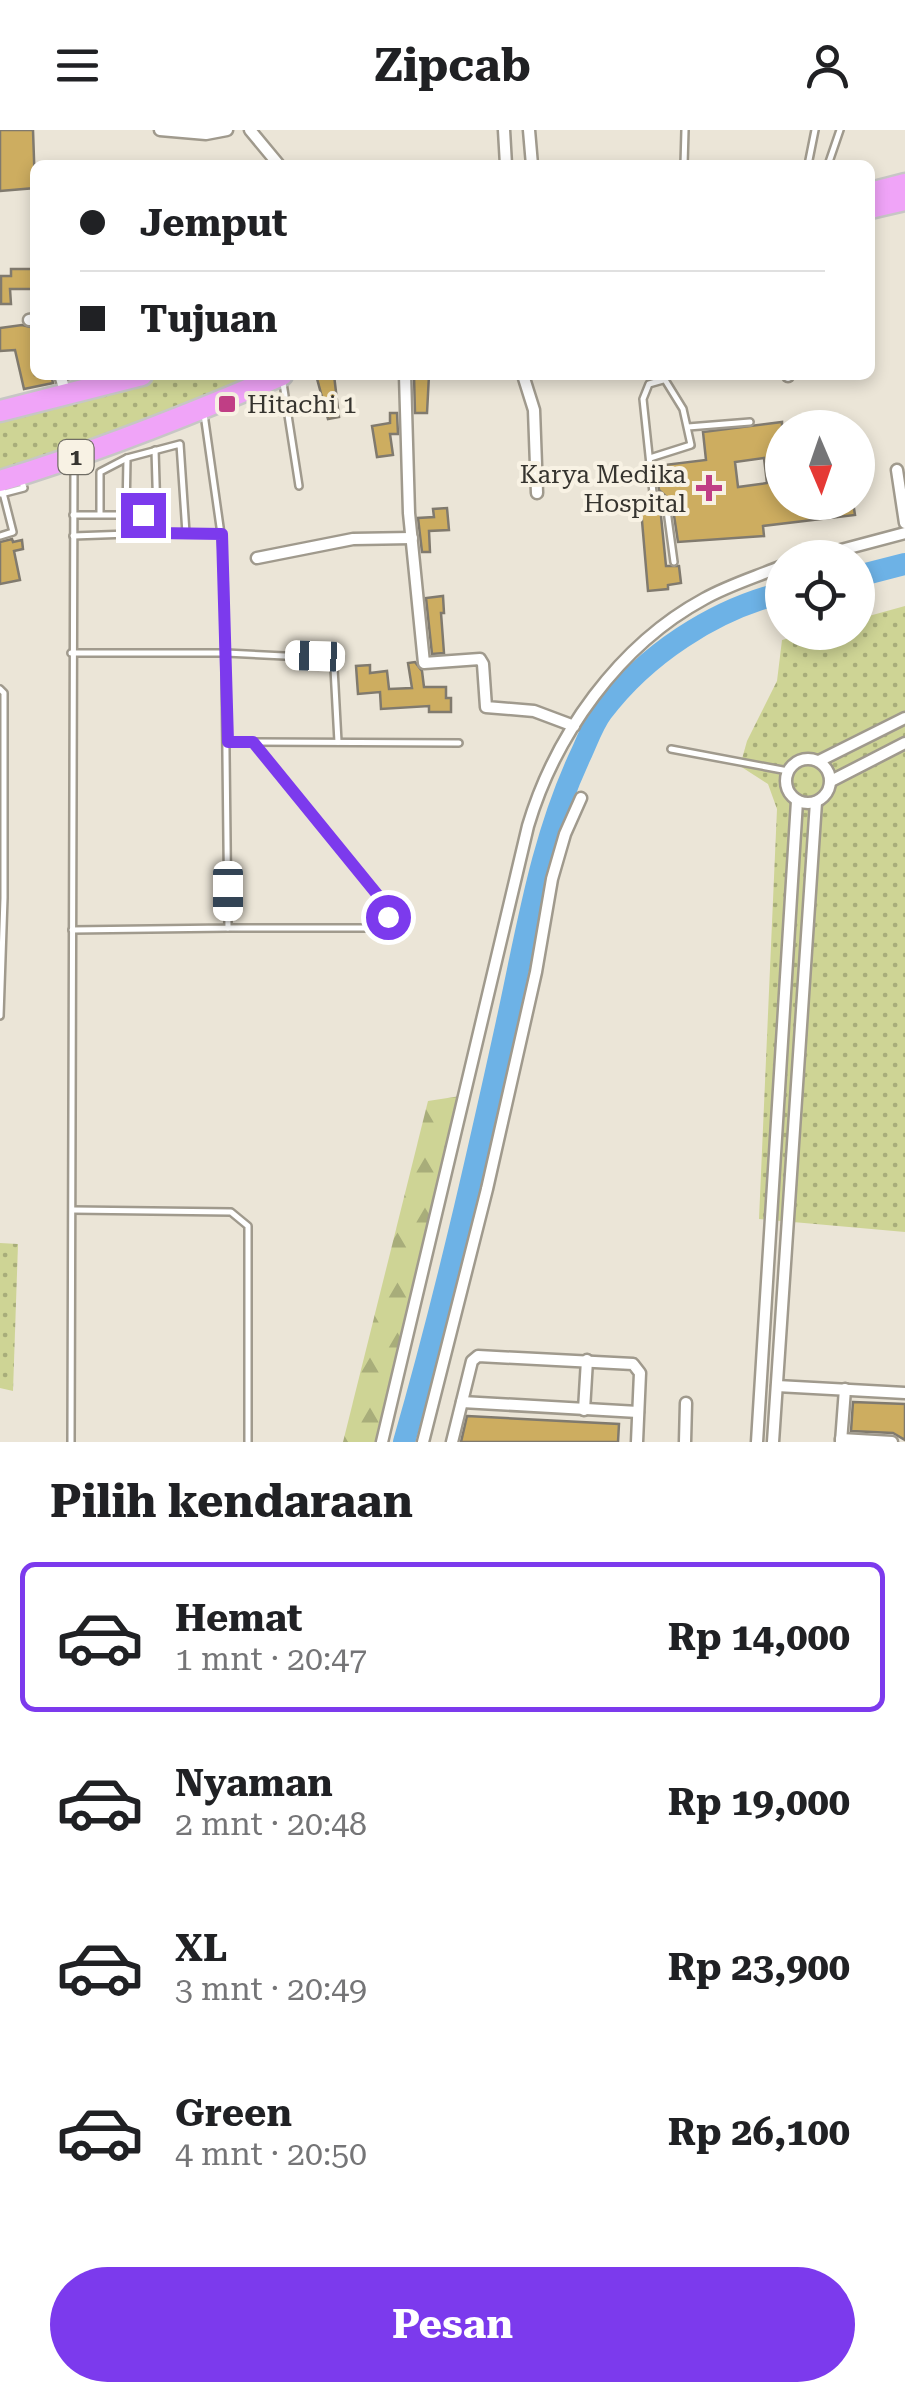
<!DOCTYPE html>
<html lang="id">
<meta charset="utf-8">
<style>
:root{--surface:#fff;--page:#f6f6f6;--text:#202124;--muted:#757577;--line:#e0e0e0;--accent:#7c3aed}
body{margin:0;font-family:"Roboto Serif",serif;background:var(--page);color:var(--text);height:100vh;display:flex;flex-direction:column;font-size:38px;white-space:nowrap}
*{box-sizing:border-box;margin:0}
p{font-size:32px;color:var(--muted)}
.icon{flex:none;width:55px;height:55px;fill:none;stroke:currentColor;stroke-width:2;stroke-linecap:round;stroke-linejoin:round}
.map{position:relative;height:1312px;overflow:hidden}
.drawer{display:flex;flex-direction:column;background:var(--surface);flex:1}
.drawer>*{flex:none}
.hud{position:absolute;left:30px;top:30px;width:845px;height:220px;border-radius:15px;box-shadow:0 5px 15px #0003;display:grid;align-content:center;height:220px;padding:0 50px;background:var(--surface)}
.needle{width:65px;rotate:178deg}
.tools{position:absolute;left:765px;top:280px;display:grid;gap:20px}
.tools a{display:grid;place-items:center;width:110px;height:110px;border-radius:50%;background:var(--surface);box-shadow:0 5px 15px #0003;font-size:50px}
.end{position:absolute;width:45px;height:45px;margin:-22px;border:12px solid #7c3aed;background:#fff;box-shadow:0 0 0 5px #fff}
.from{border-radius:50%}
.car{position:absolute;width:30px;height:60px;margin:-30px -15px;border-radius:12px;box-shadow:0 0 8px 2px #0007;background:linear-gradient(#fff 24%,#345 0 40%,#fff 0 76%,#345 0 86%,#fff 0)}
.hud b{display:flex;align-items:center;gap:35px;height:95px;font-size:38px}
.hud b+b{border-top:2px solid var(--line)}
.hud i{width:25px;height:25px;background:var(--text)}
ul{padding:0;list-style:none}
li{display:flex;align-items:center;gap:30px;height:150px;margin:0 20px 15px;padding:0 30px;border:5px solid transparent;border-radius:15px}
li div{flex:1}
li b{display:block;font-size:38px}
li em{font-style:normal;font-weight:700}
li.selected{border-color:var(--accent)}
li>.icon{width:90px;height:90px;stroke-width:1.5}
h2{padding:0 50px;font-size:45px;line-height:120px}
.cta{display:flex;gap:20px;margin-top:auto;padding:20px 50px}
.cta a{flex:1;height:115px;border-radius:60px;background:var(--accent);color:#fff;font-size:40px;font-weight:700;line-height:115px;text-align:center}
header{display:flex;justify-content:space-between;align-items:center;height:130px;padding:0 50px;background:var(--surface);font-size:45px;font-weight:700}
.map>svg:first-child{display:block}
.grass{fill:url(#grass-dots)}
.forest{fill:url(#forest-firs)}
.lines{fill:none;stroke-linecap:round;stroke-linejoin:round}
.river{stroke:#6db2e6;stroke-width:22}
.building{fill:#cdad60;stroke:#807a6e;stroke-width:2.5;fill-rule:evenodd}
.lane-casing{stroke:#a09a8d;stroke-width:10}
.street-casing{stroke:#a09a8d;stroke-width:15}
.highway-casing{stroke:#c7c6c5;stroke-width:25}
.lane{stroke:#fff;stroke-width:5}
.street{stroke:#fff;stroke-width:10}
.highway{stroke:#f0a4f8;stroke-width:20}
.route{stroke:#7c3aed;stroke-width:12}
.poi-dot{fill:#c03e85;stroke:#f8f2e4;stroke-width:4}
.labels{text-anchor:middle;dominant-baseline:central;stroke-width:8;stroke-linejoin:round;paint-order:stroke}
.shield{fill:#f8f2e4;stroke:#706d65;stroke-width:2.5}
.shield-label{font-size:22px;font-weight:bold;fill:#36342f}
.poi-label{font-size:25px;fill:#36342f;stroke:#f8f2e4;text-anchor:start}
</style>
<header><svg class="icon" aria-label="menu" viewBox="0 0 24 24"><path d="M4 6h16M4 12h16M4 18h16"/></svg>Zipcab<svg class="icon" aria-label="person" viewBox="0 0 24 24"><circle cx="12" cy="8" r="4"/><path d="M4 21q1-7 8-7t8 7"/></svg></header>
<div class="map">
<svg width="905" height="1312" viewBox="0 0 905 1312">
<defs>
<pattern id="grass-dots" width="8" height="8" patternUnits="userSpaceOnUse" patternTransform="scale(2.5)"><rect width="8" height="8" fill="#ced495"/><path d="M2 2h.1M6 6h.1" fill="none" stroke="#a8ad7a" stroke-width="1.8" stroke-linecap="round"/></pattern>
<pattern id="forest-firs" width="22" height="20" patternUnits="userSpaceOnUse" patternTransform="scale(2.5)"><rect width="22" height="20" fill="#ced495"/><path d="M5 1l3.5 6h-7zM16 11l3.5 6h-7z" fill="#a8ad7a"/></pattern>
</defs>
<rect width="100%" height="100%" fill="#ebe5d7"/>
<!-- grass -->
<g class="grass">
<polygon points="142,245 282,245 0,351 0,282"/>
<polygon points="905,476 905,1102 759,1089 777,679 768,654 740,636 747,611 777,551 782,510 808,503 858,502 858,489"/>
<polygon points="0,1113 18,1114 13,1261 0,1258"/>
</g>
<!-- forest -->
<polygon class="forest" points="467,965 380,1312 343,1312 428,971"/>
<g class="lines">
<!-- river -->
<g class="river">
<polyline points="858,446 905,434"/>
<path d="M404,1312C444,1174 476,1033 507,892C527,801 541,708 582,622C588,609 593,594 602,582C645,525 713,480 782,463"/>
</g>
</g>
<!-- building -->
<g class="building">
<polygon points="0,0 33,0 35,58 0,61"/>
<polygon points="11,139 35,139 35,159 10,159 11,174 1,174 1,146 11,146"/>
<polygon points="22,195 35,198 35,245 51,245 53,253 24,259 15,220 0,221 0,198"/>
<polygon points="316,245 334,245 339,287 328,289"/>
<polygon points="414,245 429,245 427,283 415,283"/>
<polygon points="390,283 397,283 398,304 390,304 393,325 377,327 372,296 390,293"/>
<path d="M782,292V372H853L855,385L763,396L764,406L678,412L672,372L659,360L656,336L706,330L703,302ZM764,328L767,353L738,357L735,332Z"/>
<polygon points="660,376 666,436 679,436 681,453 668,455 668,459 648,461 641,379"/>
<polygon points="447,378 449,400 429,401 430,422 422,422 418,388 434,387 433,379"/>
<polygon points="12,409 13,412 22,410 23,419 14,421 20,450 0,454 0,412"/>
<polygon points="443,466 444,483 441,483 444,523 432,524 426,468"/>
<polygon points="415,532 422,541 424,557 446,557 446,568 451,568 451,582 429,582 429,576 381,579 380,562 358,564 356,536 370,535 370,543 387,541 389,559 412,558 408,533"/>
<polygon points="853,1272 905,1274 905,1310 893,1303 851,1301"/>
<polygon points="467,1286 619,1294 618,1312 461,1312"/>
</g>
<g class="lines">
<defs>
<g id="lane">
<polyline points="684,35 685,0"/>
<polyline points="808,35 815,0"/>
<polyline points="828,35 840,0"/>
<polyline points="663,250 649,254 643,269 653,363 666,373 674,432"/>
<polyline points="283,253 299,356"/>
<polyline points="688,297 750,292"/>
<polyline points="155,320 157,385"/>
<polyline points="650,328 691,315 683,279 662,245"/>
<polyline points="1,364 24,358 22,352"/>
<polyline points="100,383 100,342 127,328 180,314 186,403"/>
<polyline points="73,385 157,385 157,403 221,404"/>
<polyline points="126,385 127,328"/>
<polyline points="0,406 13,402 1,355"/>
<polyline points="73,406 157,403"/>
<polyline points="71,523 226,523 325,528 334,538 338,612"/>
<polyline points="0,559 4,563 4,768 0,886"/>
<polyline points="228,612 253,612 385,774 388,787 376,798 228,798"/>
<polyline points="253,612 459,613"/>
<polyline points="671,619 788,641"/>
<polyline points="72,800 228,798 224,450 221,404 204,284"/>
<polyline points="73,1080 231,1082 248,1096 248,1312"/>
<polyline points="71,1312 74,335"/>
</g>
<g id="street">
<polyline points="160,0 206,4 227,0"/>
<polyline points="250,0 279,35"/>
<polyline points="504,0 506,35"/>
<polyline points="529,0 532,35"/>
<polyline points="29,190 35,189"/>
<polyline points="60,245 66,264"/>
<polyline points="405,245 409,383 424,533 480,529 483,534 486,577 534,581 574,596"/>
<polyline points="523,245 534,280 537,363"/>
<polyline points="788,246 788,245"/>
<polyline points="897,340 905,393"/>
<polyline points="257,428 353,409 412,408"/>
<polyline points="811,428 905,403"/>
<circle cx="808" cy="651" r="22"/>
<polyline points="819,631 905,588"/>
<polyline points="831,651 905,613"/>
<polyline points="777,1256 905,1263"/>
<polyline points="462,1272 638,1282"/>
<polyline points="584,1280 587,1230"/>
<polyline points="841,1309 892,1312"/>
<path d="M382,1312L528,696C555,605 619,515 704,469C729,455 756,447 782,436"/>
<polyline points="423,1312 487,1059 536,842 552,749 565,704 581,668"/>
<polyline points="452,1312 472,1231 478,1226 633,1234 640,1243 637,1312"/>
<polyline points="685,1312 686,1273"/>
<polyline points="757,1312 797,671"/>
<polyline points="773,1312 816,672"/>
<polyline points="841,1312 845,1259"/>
</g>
<g id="highway">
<polyline points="870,63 905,54"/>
<polyline points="870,78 905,70"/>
<polyline points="0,281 142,245"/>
<path d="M0,351C96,322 189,285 282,245"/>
</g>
</defs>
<!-- lane casing -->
<use href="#lane" class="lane-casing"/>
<!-- street casing -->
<use href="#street" class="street-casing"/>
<!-- highway casing -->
<use href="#highway" class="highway-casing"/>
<!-- lane -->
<use href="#lane" class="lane"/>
<!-- street -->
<use href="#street" class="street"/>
<!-- highway -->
<use href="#highway" class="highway"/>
</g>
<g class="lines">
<!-- route -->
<polyline class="route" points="143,385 157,385 157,403 222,404 228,612 253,612 385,774 388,787"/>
</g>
<!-- markers -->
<g class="poi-dot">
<rect x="217" y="264" width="20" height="20" rx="5"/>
<path d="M704 343h10v10h10v10h-10v10h-10v-10h-10v-10h10z"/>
</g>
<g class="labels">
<!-- shield labels -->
<rect class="shield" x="58.5" y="310" width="35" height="34" rx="8"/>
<g class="shield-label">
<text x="76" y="327">1</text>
</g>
<!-- poi labels -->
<g class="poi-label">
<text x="247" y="274">Hitachi 1</text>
<text x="686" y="344" text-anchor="end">Karya Medika<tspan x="686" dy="29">Hospital</tspan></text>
</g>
</g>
</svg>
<div class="tools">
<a><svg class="needle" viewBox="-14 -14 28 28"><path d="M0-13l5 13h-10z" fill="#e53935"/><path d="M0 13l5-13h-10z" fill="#757577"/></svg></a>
<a><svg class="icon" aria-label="locate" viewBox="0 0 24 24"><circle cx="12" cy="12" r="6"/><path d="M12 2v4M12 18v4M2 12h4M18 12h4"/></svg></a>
</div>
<i class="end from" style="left:388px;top:787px"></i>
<i class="end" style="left:143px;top:385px"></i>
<i class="car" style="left:315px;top:526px;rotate:272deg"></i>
<i class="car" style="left:228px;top:761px;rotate:180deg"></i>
<div class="hud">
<b><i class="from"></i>Jemput</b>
<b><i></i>Tujuan</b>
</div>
</div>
<section class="drawer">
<h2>Pilih kendaraan</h2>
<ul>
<li class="selected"><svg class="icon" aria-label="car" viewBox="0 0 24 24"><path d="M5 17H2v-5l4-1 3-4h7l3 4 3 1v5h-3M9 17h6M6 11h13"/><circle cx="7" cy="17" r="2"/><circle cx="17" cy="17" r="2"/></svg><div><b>Hemat</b><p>1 mnt · 20:47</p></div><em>Rp 14,000</em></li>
<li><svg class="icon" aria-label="car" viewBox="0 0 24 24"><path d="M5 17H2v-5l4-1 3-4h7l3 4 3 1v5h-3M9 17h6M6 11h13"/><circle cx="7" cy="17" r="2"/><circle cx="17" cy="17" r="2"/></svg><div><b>Nyaman</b><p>2 mnt · 20:48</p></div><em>Rp 19,000</em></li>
<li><svg class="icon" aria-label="car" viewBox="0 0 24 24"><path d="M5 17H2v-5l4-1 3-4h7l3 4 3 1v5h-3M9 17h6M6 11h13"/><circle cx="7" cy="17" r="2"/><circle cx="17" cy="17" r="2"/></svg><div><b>XL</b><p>3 mnt · 20:49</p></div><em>Rp 23,900</em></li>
<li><svg class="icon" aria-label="car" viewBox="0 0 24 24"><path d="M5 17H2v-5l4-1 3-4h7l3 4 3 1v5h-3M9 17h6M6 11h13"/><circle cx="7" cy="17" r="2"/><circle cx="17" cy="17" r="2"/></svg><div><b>Green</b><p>4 mnt · 20:50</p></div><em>Rp 26,100</em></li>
</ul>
<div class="cta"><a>Pesan</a></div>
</section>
